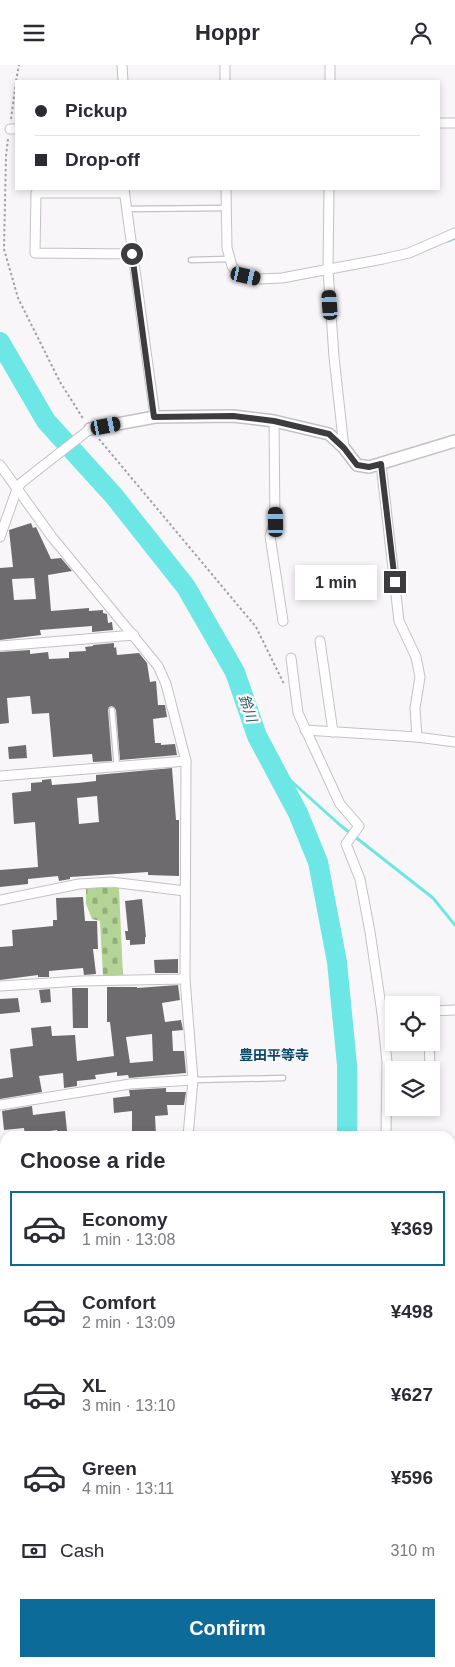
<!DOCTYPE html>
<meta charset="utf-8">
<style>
:root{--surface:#fff;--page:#f2f2f3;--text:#2b2b33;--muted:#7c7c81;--line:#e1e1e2;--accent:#0d6b9a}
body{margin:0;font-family:Arial,"Noto Sans JP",sans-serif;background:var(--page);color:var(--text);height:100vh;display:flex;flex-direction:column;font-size:19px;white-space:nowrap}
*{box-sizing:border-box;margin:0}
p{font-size:16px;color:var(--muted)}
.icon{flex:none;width:28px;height:28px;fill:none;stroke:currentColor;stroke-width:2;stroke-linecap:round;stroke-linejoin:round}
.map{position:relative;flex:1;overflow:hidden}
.details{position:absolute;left:0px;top:1066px;width:455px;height:536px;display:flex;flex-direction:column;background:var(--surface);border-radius:15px 15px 0 0;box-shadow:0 2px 8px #0003}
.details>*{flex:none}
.top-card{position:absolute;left:15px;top:15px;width:425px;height:110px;border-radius:0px;box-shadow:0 2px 8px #0003;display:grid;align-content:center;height:110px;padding:0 20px;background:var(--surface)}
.buttons{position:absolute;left:385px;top:931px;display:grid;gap:10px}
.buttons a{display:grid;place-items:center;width:55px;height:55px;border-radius:0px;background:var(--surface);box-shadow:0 2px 8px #0003;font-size:25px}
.end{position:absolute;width:22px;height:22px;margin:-11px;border:6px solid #3c3b3d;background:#fff;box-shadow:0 0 0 2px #fff}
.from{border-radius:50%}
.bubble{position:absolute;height:35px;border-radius:0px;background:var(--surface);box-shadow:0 2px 8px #0003;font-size:16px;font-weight:700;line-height:35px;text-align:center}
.car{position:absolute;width:15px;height:30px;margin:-15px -8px;border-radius:6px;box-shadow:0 0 4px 1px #0007;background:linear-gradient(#222 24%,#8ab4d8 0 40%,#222 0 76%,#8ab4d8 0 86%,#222 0)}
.top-card b{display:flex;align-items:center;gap:18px;height:48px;font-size:19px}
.top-card b+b{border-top:1px solid var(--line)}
.top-card i{width:12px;height:12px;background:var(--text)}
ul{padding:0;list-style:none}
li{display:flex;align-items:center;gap:15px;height:75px;margin:0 10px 8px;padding:0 10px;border:2px solid transparent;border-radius:0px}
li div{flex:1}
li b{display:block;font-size:19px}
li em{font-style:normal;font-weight:700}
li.active{border-color:var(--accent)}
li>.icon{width:45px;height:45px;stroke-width:1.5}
h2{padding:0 20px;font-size:22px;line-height:60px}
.pay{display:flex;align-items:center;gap:12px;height:55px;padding:0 20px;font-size:19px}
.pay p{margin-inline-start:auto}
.action{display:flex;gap:10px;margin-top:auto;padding:10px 20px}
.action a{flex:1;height:58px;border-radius:0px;background:var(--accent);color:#fff;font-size:20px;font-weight:700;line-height:58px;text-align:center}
header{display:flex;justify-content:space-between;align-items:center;height:65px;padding:0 20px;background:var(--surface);font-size:22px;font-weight:700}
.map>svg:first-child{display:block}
.cemetery{fill:url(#cemetery-stones)}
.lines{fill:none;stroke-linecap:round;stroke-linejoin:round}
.stream{stroke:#6de6e6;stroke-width:3}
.river{stroke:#6de6e6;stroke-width:20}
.building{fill:#6d6b6e;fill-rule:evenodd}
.service-casing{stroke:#c4c1c4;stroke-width:7}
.minor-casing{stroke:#c4c1c4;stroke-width:11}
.tertiary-casing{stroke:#c4c1c4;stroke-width:14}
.path{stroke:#a3a1a4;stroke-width:2;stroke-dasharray:2.5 2.5;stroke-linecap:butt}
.service{stroke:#fff;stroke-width:4.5}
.minor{stroke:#fff;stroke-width:9}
.tertiary{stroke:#fff;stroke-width:11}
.route{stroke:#3c3b3d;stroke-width:6}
.labels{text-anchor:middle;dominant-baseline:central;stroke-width:5;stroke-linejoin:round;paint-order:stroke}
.water-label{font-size:14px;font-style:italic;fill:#285d5d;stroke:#f9f6fa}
.neighbourhood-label{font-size:14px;font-weight:bold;fill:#084768;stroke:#f9f6fa}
</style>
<header><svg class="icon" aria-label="menu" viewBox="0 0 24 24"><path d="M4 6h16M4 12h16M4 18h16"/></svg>Hoppr<svg class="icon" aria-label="person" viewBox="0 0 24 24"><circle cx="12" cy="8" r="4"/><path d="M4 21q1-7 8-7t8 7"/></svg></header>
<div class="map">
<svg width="455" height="1602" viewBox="0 0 455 1602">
<defs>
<pattern id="cemetery-stones" width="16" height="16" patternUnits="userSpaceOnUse" patternTransform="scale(1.25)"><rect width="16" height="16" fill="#b3d495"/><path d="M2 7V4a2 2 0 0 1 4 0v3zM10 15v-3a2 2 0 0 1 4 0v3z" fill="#93ad7b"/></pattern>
</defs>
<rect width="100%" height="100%" fill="#f9f6fa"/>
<!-- cemetery -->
<polygon class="cemetery" points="86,823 119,823 123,911 103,911 100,856 92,854 86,839"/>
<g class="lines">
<!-- stream -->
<g class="stream">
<polyline points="448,176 455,173"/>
<polyline points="271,698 340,760 433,833 455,860"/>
</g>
<!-- river -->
<g class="river">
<polyline points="0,277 46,356 114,431 186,522 235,607 257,671 298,748 318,797 337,897 347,1000 347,1071"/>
<polyline points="377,1598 379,1602"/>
</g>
</g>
<!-- building -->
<g class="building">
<path d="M31,458L33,463L36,462L51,494L61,493L72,506L48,510L51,546L89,543V546L103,545V548L107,549L108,558L112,557L113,565L92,567V561L40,565L41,570L0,575V503L13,502L9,465ZM34,513L36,534L14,535L12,514Z"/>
<polygon points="114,578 114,583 116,582 117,590 139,588 147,598 150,617 156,616 158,640 165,640 167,652 153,654 155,678 161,678 161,680 175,679 177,690 120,695 116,645 112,641 109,642 108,645 112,696 93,697 92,689 53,692 49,648 32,649 30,631 7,633 9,658 0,659 0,587 30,585 30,589 48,587 49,594 69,593 69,587 86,586 85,582 93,581 93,580"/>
<polygon points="26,680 27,693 9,694 8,682"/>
<path d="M172,703L176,755H179V811L148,810V807L70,812V814L59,816L58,811L28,814V819L0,822V805L38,802L35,757L14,759L12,728L31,726V718L42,717V715L51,714L52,720L78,718L96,716V710ZM97,731L99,757L79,759L77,733Z"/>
<polygon points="83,832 85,856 97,856 98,884 93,884 96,909 84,910 83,903 49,906 49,912 38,912 38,910 0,915 0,882 13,881 12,865 53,861 53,855 57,855 56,833"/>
<polygon points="142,834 146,872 145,872 145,879 130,880 130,875 126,875 125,866 128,866 125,836"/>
<polygon points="178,894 178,908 155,908 154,895"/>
<path d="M178,920L180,935L162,938L165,957L181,955L183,965L172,966L173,986H184L186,1008L129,1013L128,1010L117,1011V1007L95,1010L96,1014L77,1016V1021L64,1023L63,1008L39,1011L42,1027L0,1034V1014L13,1012L10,984L33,981L31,963L51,961L52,971L75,970L77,996L114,991L110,957H107V922H137V923ZM152,969L153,996L130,998L126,972Z"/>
<polygon points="72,923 88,923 88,963 73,963"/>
<polygon points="50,924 51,937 41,938 39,925"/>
<polygon points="18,933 20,947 0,949 0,934"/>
<polygon points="166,1023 166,1027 186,1027 184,1040 167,1040 168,1050 155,1051 156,1070 132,1070 132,1046 114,1048 113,1033 130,1031 129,1025"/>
<polygon points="32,1041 33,1050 65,1046 67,1066 57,1067 57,1065 35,1068 35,1071 25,1071 24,1063 4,1065 2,1046"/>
</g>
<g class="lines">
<defs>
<g id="service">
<polyline points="127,144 226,143"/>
<polyline points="191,195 229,194"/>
<polyline points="112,645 117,702"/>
<polyline points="193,1015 283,1013"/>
<polyline points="165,1602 167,1598"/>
</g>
<g id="minor">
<polyline points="122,0 123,16"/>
<polyline points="225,0 225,16"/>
<polyline points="330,0 330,16"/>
<polyline points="439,58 455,58"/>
<polyline points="10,64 16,64"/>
<polyline points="124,124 155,352"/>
<polyline points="226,124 227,183 232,201 236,206 246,211 259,214 282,213 383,194 409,188 455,168"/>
<polyline points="329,124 328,205 334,292 344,383"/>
<polyline points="124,128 36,128 35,188 132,189"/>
<polyline points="274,356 275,457 270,471 283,556"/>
<polyline points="381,399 399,556 416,592 420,612 415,643 417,672"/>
<polyline points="0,400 52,472 158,601 166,619 186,696 185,914 193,1015 188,1071"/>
<polyline points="0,472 17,424 21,418 90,364"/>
<polyline points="320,576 333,667"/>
<polyline points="0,581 134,570"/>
<polyline points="291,593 298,648 340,739 359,761 346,779 360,814 370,867 382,948 387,997 386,1071"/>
<polyline points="305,665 417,672 455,677"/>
<polyline points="0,711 186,696"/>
<polyline points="0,835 79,819 111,817 185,826"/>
<polyline points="0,921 81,916 185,914"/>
<polyline points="431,946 455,945"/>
<polyline points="382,948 394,947"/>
<polyline points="429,978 430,1000"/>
<polyline points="0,1040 130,1019 193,1015"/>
<polyline points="0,1174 5,1173"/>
<polyline points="450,1303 455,1303"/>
<polyline points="0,1343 3,1370"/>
<polyline points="450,1433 455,1433"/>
<polyline points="0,1581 5,1581"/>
<polyline points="228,1598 229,1602"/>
</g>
<polyline id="tertiary" points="90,364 155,352 233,351 274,356 329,369 344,383 357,400 369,402 455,376"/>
</defs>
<!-- service casing -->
<use href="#service" class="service-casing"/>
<!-- minor casing -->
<use href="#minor" class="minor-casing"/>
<!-- tertiary casing -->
<use href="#tertiary" class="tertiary-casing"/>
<!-- path -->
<g class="path">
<polyline points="16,16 19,0"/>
<polyline points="11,54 16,17"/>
<polyline points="8,74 6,91 4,184 18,233 60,317 84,355"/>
<polyline points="99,374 256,562 284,619"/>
<polyline points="423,1598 425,1602"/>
</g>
<!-- service -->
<use href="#service" class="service"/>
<!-- minor -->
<use href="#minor" class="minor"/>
<!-- tertiary -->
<use href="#tertiary" class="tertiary"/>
</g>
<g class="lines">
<!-- route -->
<polyline class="route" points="132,189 154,352 233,351 274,356 329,369 344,383 357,400 369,402 381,399 395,517"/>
</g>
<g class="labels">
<!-- water labels -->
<g class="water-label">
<text transform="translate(248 643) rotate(71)">鈴川</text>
</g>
<!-- neighbourhood labels -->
<g class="neighbourhood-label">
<text x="274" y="990">豊田平等寺</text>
</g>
</g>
</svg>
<div class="buttons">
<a><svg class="icon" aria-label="locate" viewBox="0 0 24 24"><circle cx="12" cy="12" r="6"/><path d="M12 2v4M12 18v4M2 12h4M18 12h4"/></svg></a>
<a><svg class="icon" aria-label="layers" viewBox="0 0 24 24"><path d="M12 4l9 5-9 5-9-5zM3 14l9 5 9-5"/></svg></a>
</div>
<i class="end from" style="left:132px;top:189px"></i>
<i class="end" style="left:395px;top:517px"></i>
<div class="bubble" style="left:295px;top:500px;width:82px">1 min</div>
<i class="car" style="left:246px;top:211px;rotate:103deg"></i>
<i class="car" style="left:330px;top:240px;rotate:356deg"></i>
<i class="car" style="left:106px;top:361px;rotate:79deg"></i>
<i class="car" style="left:276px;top:457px;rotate:359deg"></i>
<div class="top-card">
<b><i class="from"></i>Pickup</b>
<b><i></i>Drop-off</b>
</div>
<section class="details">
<h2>Choose a ride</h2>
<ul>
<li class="active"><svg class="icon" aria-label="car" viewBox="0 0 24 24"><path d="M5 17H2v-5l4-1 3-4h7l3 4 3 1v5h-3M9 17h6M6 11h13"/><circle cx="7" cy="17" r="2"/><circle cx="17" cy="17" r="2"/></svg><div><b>Economy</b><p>1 min · 13:08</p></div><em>¥369</em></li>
<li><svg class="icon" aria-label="car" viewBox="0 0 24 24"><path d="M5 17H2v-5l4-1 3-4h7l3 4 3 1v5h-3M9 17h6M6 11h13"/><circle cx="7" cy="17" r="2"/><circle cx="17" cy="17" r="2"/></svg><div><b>Comfort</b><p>2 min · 13:09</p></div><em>¥498</em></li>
<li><svg class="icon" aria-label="car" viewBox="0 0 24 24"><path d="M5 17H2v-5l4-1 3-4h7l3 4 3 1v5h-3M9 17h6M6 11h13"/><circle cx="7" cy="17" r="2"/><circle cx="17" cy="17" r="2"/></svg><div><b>XL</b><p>3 min · 13:10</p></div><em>¥627</em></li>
<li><svg class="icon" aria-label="car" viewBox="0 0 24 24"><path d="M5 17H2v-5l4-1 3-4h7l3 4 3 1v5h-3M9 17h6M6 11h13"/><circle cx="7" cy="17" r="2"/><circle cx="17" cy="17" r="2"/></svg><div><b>Green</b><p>4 min · 13:11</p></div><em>¥596</em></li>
</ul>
<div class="pay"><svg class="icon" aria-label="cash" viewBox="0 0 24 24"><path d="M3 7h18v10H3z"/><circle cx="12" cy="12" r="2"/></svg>Cash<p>310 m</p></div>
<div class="action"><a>Confirm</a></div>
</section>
</div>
